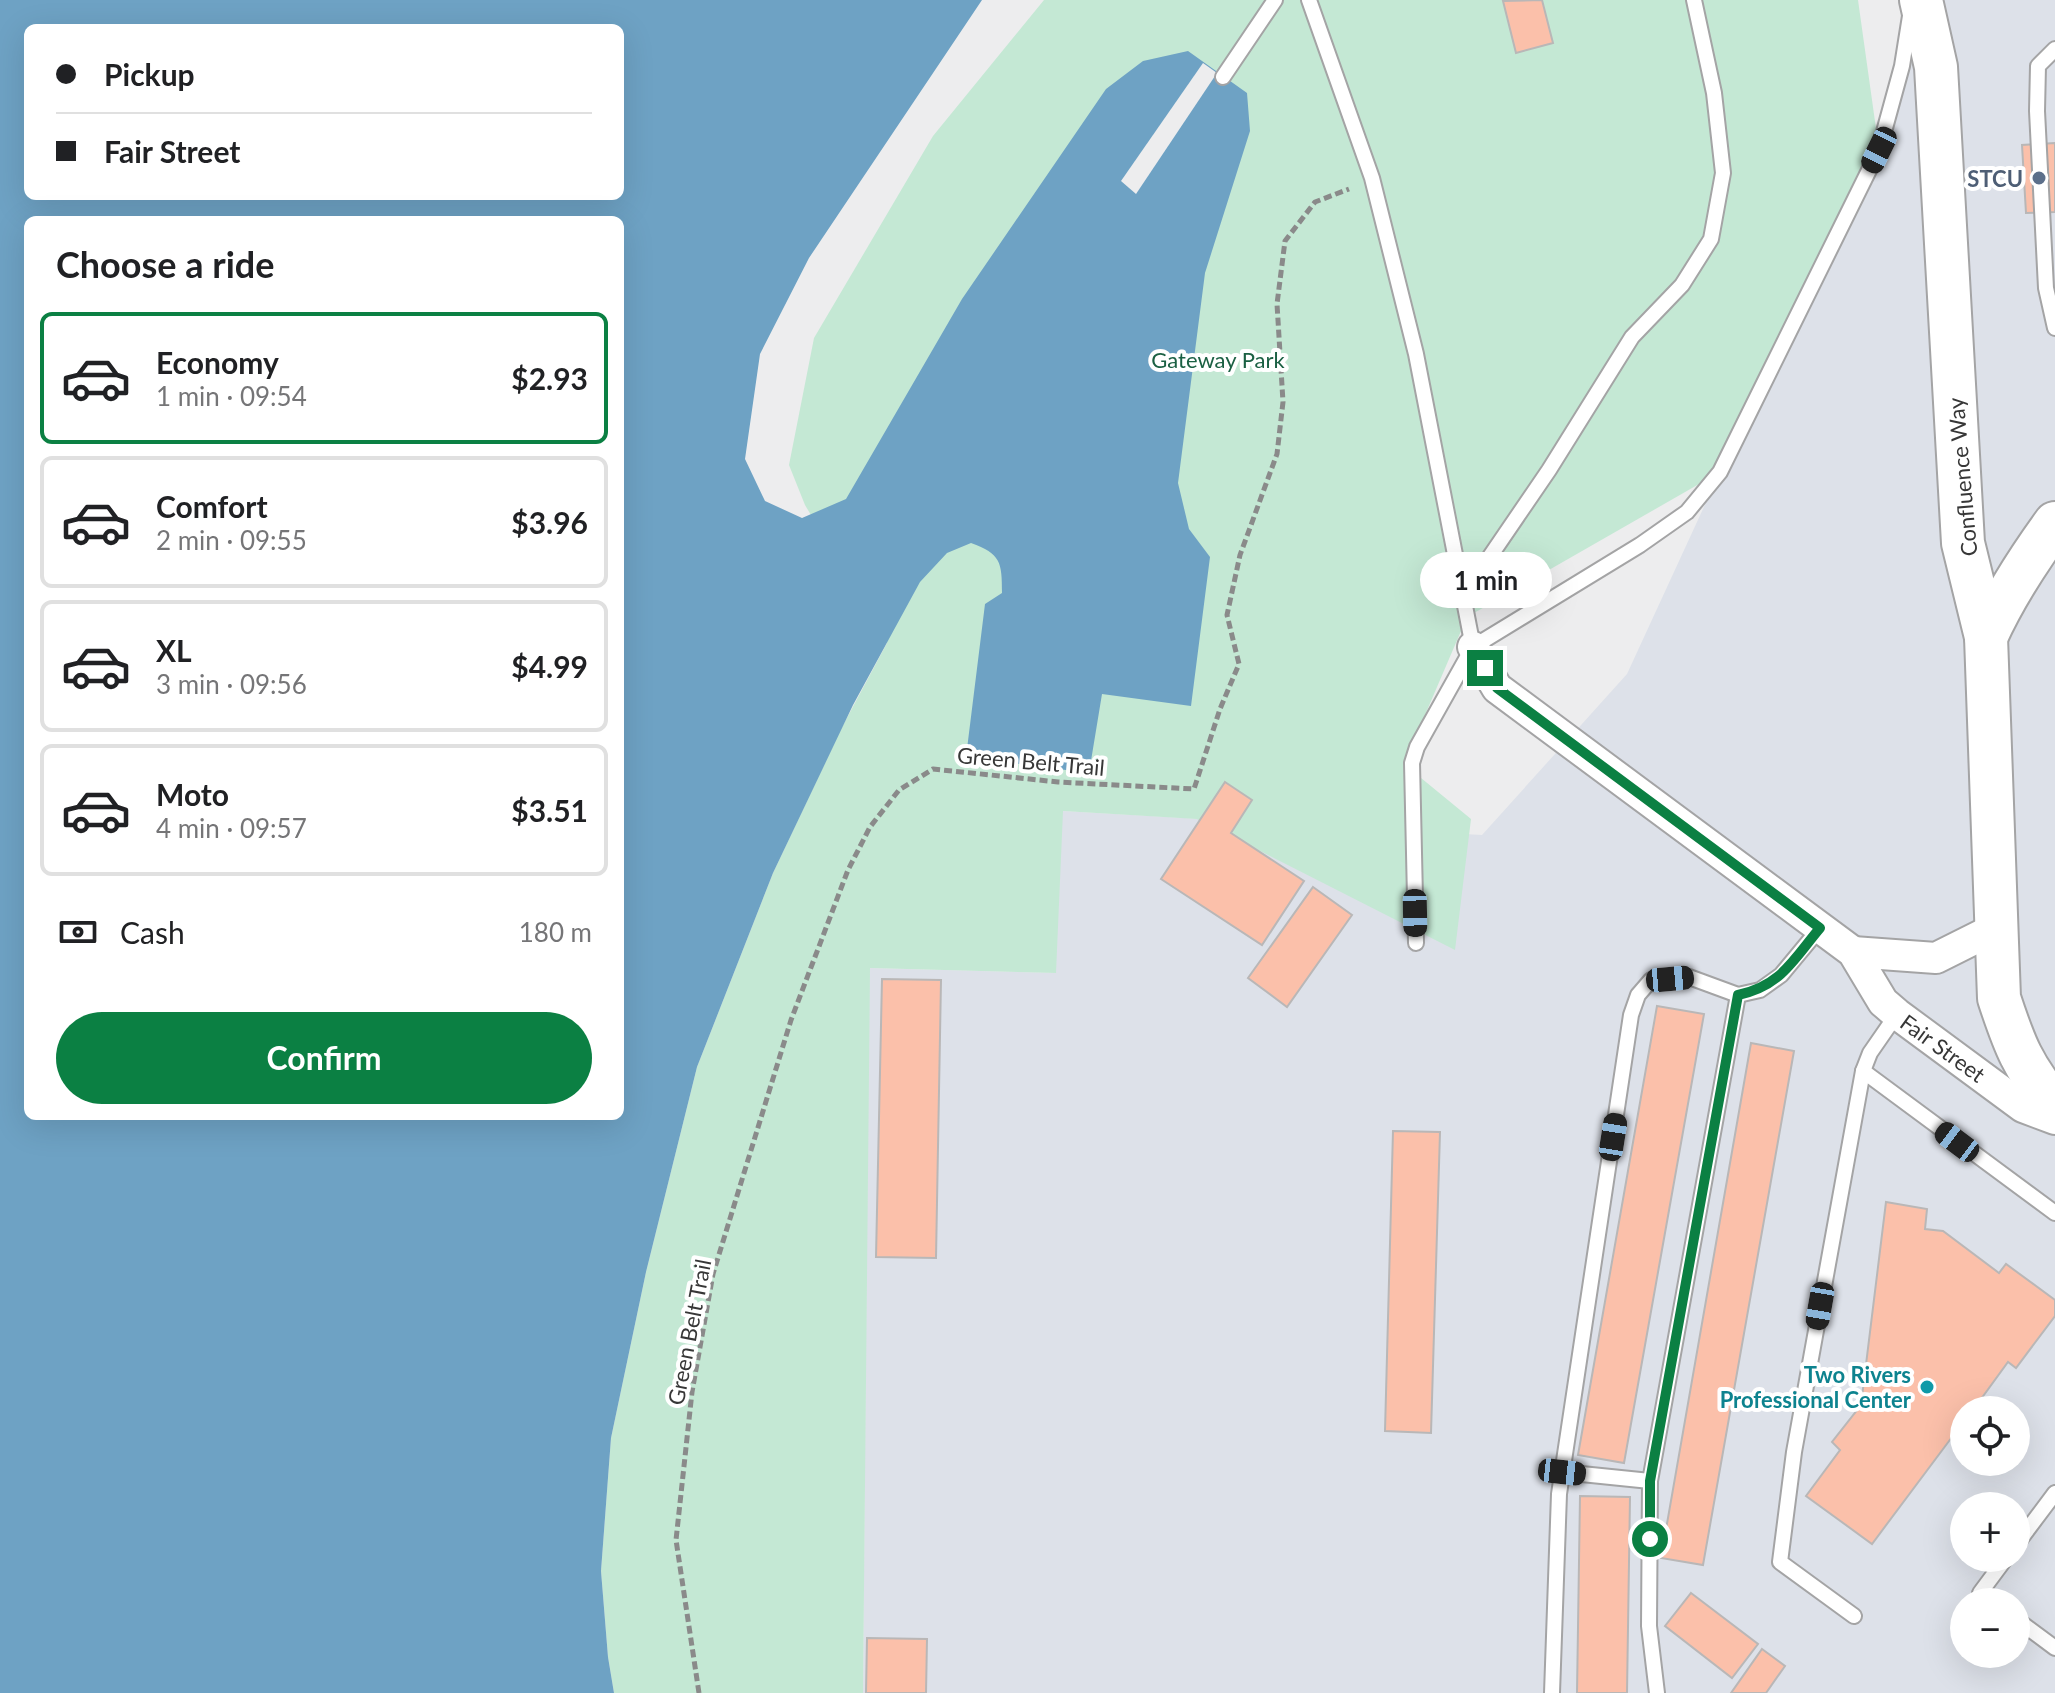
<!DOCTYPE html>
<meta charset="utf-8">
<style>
:root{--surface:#fff;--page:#f2f2f2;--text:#202124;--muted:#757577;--line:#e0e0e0;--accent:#0b8043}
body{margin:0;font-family:Lato,sans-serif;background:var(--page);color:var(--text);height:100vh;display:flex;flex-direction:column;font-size:30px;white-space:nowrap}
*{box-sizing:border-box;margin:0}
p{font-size:26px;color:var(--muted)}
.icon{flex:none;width:44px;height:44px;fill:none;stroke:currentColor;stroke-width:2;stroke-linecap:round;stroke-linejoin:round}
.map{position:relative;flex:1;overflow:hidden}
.drawer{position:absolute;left:24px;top:216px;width:600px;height:904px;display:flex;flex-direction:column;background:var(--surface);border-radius:12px;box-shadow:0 8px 32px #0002}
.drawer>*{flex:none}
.banner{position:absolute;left:24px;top:24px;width:600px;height:176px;border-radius:12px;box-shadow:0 8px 32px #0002;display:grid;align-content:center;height:176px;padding:0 32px;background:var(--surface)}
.tools{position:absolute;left:1950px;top:1396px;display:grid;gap:16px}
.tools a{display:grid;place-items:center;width:80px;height:80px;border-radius:50%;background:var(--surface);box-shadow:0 8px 32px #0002;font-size:40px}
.end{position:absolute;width:36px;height:36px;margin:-18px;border:10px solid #0b8043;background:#fff;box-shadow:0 0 0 4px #fff}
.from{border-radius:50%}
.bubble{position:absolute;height:56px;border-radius:28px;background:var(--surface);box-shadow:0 8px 32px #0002;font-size:26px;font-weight:700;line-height:56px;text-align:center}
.car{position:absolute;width:24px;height:48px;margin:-24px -12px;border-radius:10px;box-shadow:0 0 6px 2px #0007;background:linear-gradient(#222 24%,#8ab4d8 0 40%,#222 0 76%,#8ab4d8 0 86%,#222 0)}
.banner b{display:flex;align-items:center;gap:28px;height:76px;font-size:30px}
.banner b+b{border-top:2px solid var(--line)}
.banner i{width:20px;height:20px;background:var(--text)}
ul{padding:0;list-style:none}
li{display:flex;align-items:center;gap:24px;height:132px;margin:0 16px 12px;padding:0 16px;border:4px solid var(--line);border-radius:12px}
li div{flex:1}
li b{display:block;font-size:30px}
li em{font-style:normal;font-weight:700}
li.selected{border-color:var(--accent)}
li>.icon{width:72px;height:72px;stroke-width:1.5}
h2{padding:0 32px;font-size:36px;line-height:96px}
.pay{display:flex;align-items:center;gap:20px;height:88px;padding:0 32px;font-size:30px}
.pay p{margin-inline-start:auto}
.primary-button{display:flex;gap:16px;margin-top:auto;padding:16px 32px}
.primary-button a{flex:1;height:92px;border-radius:48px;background:var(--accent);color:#fff;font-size:32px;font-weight:700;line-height:92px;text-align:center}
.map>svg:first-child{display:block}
.built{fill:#dde1e9;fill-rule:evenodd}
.green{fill:#c4e8d4}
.water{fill:#6ea2c4;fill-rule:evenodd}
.pier{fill:#ededee}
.building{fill:#fbc0aa;stroke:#b9b7b7;stroke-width:2}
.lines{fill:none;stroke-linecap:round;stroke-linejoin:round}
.lane-casing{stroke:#a4a4a5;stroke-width:18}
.street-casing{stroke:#a4a4a5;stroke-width:34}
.secondary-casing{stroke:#a4a4a5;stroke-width:46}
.path{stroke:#8a8a8a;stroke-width:5;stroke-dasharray:8 4;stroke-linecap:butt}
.lane{stroke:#fff;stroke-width:14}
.street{stroke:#fff;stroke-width:30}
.secondary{stroke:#fff;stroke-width:42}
.route{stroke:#0b8043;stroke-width:10}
.service-dot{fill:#5c6f8a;stroke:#fff;stroke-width:3}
.culture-dot{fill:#0f9aa8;stroke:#fff;stroke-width:3}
.labels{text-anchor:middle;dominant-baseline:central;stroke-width:8;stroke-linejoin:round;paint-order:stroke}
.service-label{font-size:22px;font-weight:bold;fill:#4e5e75;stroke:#fff;text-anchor:end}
.park-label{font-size:22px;fill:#1b6043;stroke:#fff}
.street-label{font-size:22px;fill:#373737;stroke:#fff}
.culture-label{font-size:22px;font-weight:bold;fill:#0d838f;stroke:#fff;text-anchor:end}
</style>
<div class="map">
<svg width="2055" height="1693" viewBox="0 0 2055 1693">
<rect width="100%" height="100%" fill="#ededee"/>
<!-- built -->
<path class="built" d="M1913,0H2055V1693H863L869,968L1055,973L1062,811L1482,835L1627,674L1720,472L1879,150ZM1964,1410H2016V1462H1964ZM1964,1506H2016V1558H1964ZM1964,1602H2016V1654H1964Z"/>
<!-- green -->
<polygon class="green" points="1044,0 1858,0 1879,150 1720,472 1467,617 1404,764 1471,819 1455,950 1197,819 1063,811 1056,973 870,968 863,1693 614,1693 608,1657 601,1571 611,1438 646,1272 697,1067 773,873 841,729 887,643 805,505 789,465 814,338 933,136"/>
<!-- water -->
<path class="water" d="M0,0H982L809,258L760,354L745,459L765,501L802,518L846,499L962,299L1106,89L1143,61L1188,51L1247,93L1250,131L1205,273L1178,483L1189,529L1210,557L1191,706L1102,694L1089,773L966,757L985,604L1002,593C1002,562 1001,554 971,543L947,553L920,582L853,705L773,873L697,1067L646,1272L611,1438L601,1571L608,1657L614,1693H0ZM28,28H620V196H28ZM28,220H620V1116H28Z"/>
<!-- pier -->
<polygon class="pier" points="1203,63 1217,73 1136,194 1121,181"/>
<!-- building -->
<g class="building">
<polygon points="1542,0 1553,43 1516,53 1503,1"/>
<polygon points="2055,143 2055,212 2026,213 2022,145"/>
<polygon points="1225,782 1252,800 1231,833 1304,881 1262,945 1161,879"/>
<polygon points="1313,887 1352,915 1287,1007 1248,978"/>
<polygon points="882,979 941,980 936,1258 876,1257"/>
<polygon points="1657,1006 1704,1014 1624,1463 1578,1455"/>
<polygon points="1751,1043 1794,1051 1703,1565 1661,1558"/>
<polygon points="1393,1131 1440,1132 1431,1433 1385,1431"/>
<polygon points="1886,1202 1927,1209 1925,1229 1943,1231 1999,1273 2006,1264 2055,1300 2055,1316 2016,1368 2008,1362 1973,1410 1964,1410 1964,1421 1872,1544 1806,1496 1840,1450 1832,1442 1861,1405"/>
<polygon points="1580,1496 1630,1497 1627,1693 1577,1693"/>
<polygon points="1691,1593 1758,1644 1732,1678 1665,1626"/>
<polygon points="867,1638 927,1639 926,1693 866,1693"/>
<polygon points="1762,1649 1785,1666 1766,1693 1731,1693"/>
</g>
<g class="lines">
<defs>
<g id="lane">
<polyline points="1309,0 1372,178 1416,354 1473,647"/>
<polyline points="2055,49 2038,66 2037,111 2046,288 2055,328"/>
<polyline points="1223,77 1275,0"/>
<polyline points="1463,596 1549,470 1632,337 1682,285 1711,239 1723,173 1714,93 1694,0"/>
<polyline points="1416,943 1412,763 1417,747 1473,647 1640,545 1687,512 1720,472 1879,150 1902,66 1910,16"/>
<polyline points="1863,1071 2055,1213"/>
<polyline points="1562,1472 1650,1481"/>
<polyline points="2016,1545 2055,1493"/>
<polyline points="1992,1602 1980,1593 2006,1558"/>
<polyline points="1854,1616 1780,1562 1794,1452 1863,1071 1870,1053 1897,1014"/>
<polyline points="2016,1619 2055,1648"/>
<polyline points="1552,1693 1559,1494 1631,1015 1638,995 1651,980 1689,977 1738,995 1760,990 1781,975 1820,928"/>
<polyline points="1657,1693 1649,1626 1650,1481 1738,995"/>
</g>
<g id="street">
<polyline points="1473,647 1497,688 1853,952 1883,1002 1897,1014 2023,1107 2055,1119"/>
<polyline points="1853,952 1936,958 1996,928"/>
</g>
<g id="secondary">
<path d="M1921,0L1936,67L1963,543L1986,637L1999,998C2014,1044 2023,1068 2055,1105"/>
<path d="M1986,637C2005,595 2028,560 2055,523"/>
</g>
</defs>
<!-- lane casing -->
<use href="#lane" class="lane-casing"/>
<!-- street casing -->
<use href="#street" class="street-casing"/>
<!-- secondary casing -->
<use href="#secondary" class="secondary-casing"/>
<!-- path -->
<polyline class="path" points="699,1693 676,1540 692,1392 713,1274 791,1020 848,870 870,827 899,790 933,769 1058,782 1194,789 1220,709 1239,664 1227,615 1240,555 1277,454 1283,402 1277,304 1285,241 1315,202 1349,189"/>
<!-- lane -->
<use href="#lane" class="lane"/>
<!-- street -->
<use href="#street" class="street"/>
<!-- secondary -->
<use href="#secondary" class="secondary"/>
</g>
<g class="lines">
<!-- route -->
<path class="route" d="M1485,668L1497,688L1820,928C1793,960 1781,986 1738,995L1650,1481V1539"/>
</g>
<!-- markers -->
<circle class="service-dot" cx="2039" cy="178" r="8"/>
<circle class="culture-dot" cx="1927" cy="1387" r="8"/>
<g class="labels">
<!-- service labels -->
<g class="service-label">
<text x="2023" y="178">STCU</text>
</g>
<!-- park labels -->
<g class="park-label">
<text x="1218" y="359">Gateway Park</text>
</g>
<!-- street labels -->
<g class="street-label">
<text transform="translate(1962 477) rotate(-95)">Confluence Way</text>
<text transform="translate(1031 761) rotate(5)">Green Belt Trail</text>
<text transform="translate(1943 1048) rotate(36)">Fair Street</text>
<text transform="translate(689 1332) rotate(-79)">Green Belt Trail</text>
</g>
<!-- culture labels -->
<g class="culture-label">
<text x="1911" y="1374">Two Rivers<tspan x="1911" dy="25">Professional Center</tspan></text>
</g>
</g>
</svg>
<div class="tools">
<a><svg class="icon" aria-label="locate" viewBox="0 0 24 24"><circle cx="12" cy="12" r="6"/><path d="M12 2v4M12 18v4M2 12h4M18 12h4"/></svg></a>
<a>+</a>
<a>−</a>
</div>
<i class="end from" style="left:1650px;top:1539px"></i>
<i class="end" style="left:1485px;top:668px"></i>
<div class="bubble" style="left:1420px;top:552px;width:132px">1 min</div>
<i class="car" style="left:1879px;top:150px;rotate:206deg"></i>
<i class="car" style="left:1415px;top:913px;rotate:179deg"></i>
<i class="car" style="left:1670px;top:979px;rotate:85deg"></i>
<i class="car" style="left:1613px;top:1137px;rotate:9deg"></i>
<i class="car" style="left:1957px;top:1142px;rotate:307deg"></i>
<i class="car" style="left:1820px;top:1306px;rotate:190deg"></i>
<i class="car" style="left:1562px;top:1472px;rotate:96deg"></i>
<div class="banner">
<b><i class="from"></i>Pickup</b>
<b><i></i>Fair Street</b>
</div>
<section class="drawer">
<h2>Choose a ride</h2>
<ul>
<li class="selected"><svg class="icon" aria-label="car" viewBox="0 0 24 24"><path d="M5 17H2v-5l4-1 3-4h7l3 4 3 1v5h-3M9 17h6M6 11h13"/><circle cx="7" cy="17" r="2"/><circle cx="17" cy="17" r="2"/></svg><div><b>Economy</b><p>1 min · 09:54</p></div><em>$2.93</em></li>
<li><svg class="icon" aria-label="car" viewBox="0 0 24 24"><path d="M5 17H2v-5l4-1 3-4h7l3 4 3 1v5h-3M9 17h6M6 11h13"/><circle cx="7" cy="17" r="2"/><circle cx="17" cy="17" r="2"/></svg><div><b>Comfort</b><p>2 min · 09:55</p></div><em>$3.96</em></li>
<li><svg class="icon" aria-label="car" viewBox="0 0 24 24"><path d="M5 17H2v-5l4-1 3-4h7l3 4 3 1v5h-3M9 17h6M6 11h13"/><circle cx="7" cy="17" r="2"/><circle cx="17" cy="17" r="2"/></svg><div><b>XL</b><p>3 min · 09:56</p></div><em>$4.99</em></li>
<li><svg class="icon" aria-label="car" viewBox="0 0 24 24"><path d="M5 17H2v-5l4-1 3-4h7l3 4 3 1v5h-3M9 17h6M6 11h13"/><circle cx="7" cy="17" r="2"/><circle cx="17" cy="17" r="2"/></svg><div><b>Moto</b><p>4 min · 09:57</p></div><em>$3.51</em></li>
</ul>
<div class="pay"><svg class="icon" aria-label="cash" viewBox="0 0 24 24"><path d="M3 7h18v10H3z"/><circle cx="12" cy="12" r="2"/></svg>Cash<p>180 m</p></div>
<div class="primary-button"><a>Confirm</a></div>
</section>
</div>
